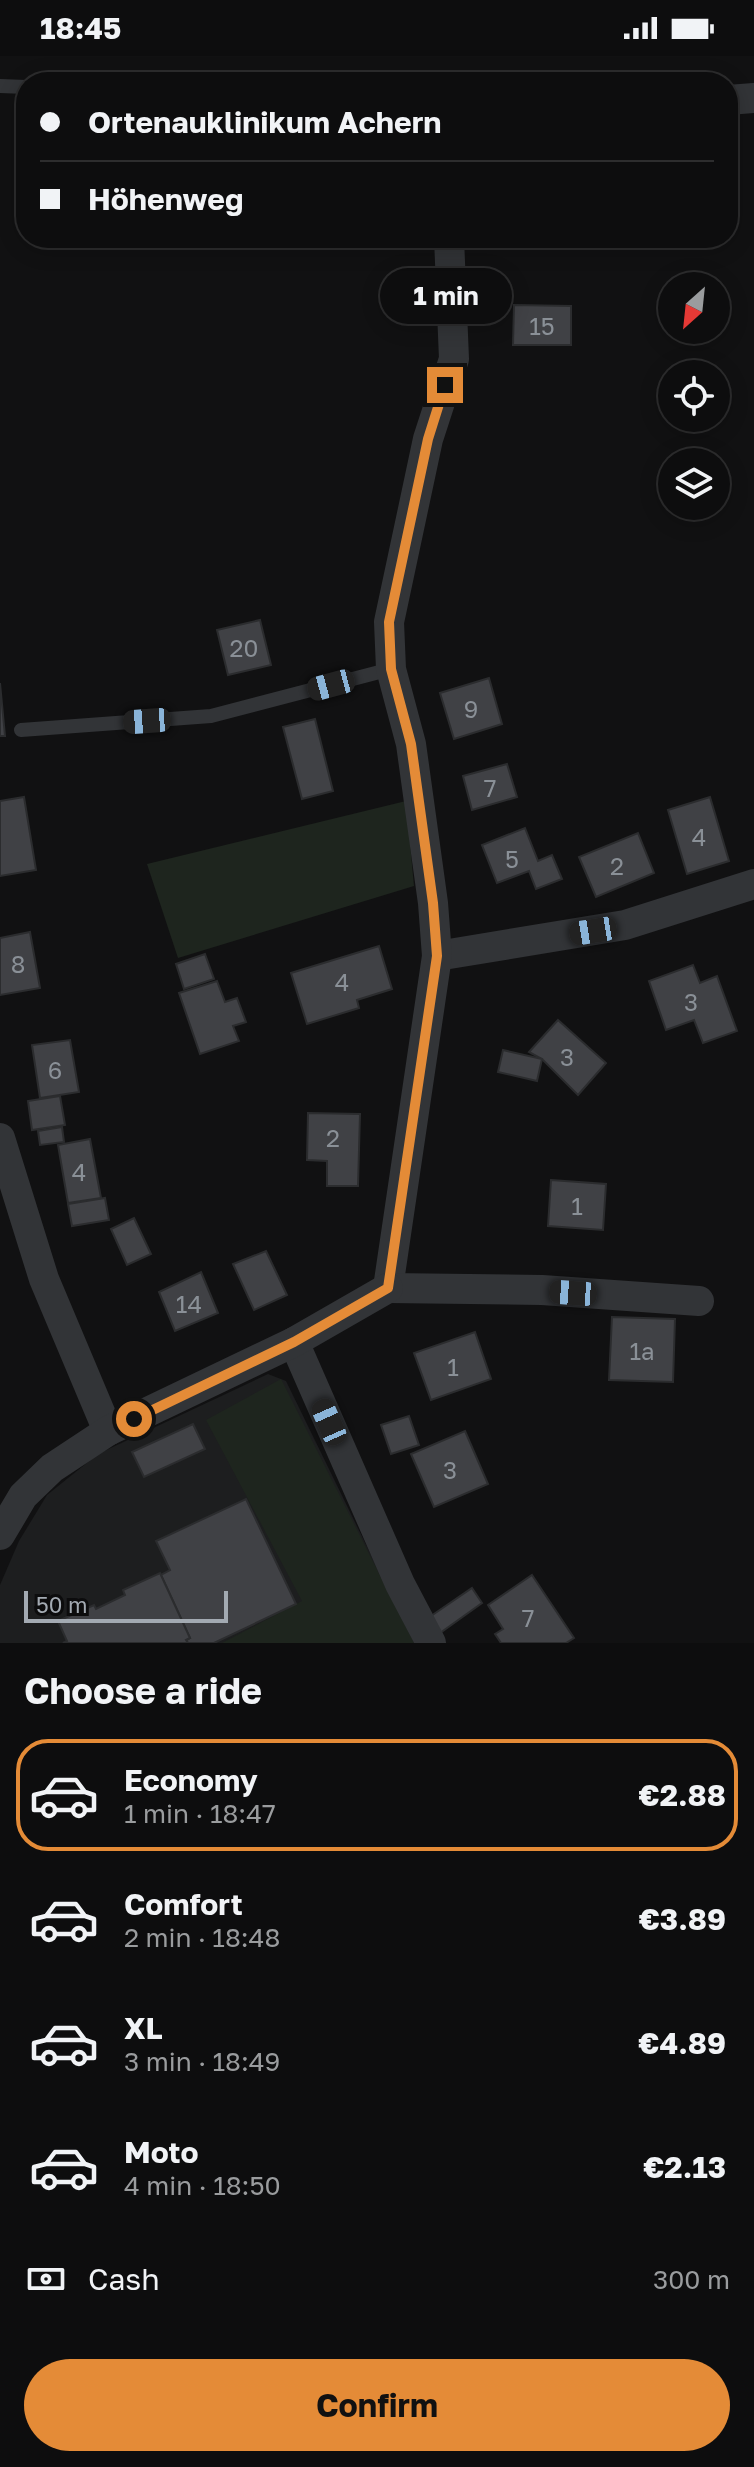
<!DOCTYPE html>
<meta charset="utf-8">
<style>
:root{--surface:#0d0d0e;--page:#161617;--text:#f1f3f6;--muted:#9a9c9e;--line:#2d2d2e;--accent:#e48b37}
body{margin:0;font-family:"Golos Text",sans-serif;background:var(--page);color:var(--text);height:100vh;display:flex;flex-direction:column;font-size:30px;white-space:nowrap}
*{box-sizing:border-box;margin:0}
p{font-size:26px;color:var(--muted)}
.icon{flex:none;width:44px;height:44px;fill:none;stroke:currentColor;stroke-width:2;stroke-linecap:round;stroke-linejoin:round}
.map{position:relative;height:1587px;overflow:hidden}
.panel{display:flex;flex-direction:column;background:var(--surface);flex:1}
.panel>*{flex:none}
.top-card{position:absolute;left:16px;top:16px;width:722px;height:176px;border-radius:32px;box-shadow:0 4px 20px #0003,0 0 0 2px var(--line);display:grid;align-content:center;height:176px;padding:0 24px;background:var(--surface)}
.needle{width:52px;rotate:207deg}
.buttons{position:absolute;left:658px;top:216px;display:grid;gap:16px}
.buttons a{display:grid;place-items:center;width:72px;height:72px;border-radius:50%;background:var(--surface);box-shadow:0 4px 20px #0003,0 0 0 2px var(--line);font-size:40px}
.scale{position:absolute;left:24px;bottom:20px;width:204px;box-sizing:border-box;padding-left:8px;border:4px solid #a3aab2;border-top:0;font-size:22px;line-height:28px;white-space:nowrap;color:#a3aab2;-webkit-text-stroke:6px #0c0c0d;paint-order:stroke}
.end{position:absolute;width:36px;height:36px;margin:-18px;border:10px solid #e48b37;background:#111;box-shadow:0 0 0 4px #111}
.from{border-radius:50%}
.bubble{position:absolute;height:56px;border-radius:28px;background:var(--surface);box-shadow:0 4px 20px #0003,0 0 0 2px var(--line);font-size:26px;font-weight:700;line-height:56px;text-align:center}
.car{position:absolute;width:24px;height:48px;margin:-24px -12px;border-radius:10px;box-shadow:0 0 6px 2px #0007;background:linear-gradient(#222 24%,#8ab4d8 0 40%,#222 0 76%,#8ab4d8 0 86%,#222 0)}
.top-card b{display:flex;align-items:center;gap:28px;height:76px;font-size:30px}
.top-card b+b{border-top:2px solid var(--line)}
.top-card i{width:20px;height:20px;background:var(--text)}
ul{padding:0;list-style:none}
li{display:flex;align-items:center;gap:24px;height:112px;margin:0 16px 12px;padding:0 8px;border:4px solid transparent;border-radius:32px}
li div{flex:1}
li b{display:block;font-size:30px}
li em{font-style:normal;font-weight:700}
li.current{border-color:var(--accent)}
li>.icon{width:72px;height:72px;stroke-width:1.5}
h2{padding:0 24px;font-size:36px;line-height:96px}
.pay{display:flex;align-items:center;gap:20px;height:88px;padding:0 24px;font-size:30px}
.pay p{margin-inline-start:auto}
.action{display:flex;gap:16px;margin-top:auto;padding:16px 24px}
.action a{flex:1;height:92px;border-radius:48px;background:var(--accent);color:#111;font-size:32px;font-weight:700;line-height:92px;text-align:center}
.status{display:flex;justify-content:space-between;align-items:center;height:56px;padding:0 40px;background:var(--surface);direction:ltr}
.status svg{height:22px;fill:currentColor}
.map>svg:first-child{display:block}
.built{fill:#1d1e1f}
.green{fill:#1e251e}
.building{fill:#404145;stroke:#2b2c2e;stroke-width:2}
.lines{fill:none;stroke-linecap:round;stroke-linejoin:round}
.service{stroke:#323437;stroke-width:14}
.minor{stroke:#323437;stroke-width:30}
.route{stroke:#e48b37;stroke-width:10}
.labels{text-anchor:middle;dominant-baseline:central;stroke-width:6;stroke-linejoin:round;paint-order:stroke}
.number-label{font-size:24px;fill:#8a9097}
</style>
<div class="status"><b>18:45</b><svg viewBox="0 0 49 12"><path d="M0 12V9h3v3zM5 12V6h3v6zM10 12V3h3v9zM15 12V0h3v12zM26 1h20v11H26zM47 4h2v5h-2z"/></svg></div>
<div class="map">
<svg width="754" height="1587" viewBox="0 0 754 1587">
<rect width="100%" height="100%" fill="#111112"/>
<!-- built -->
<polygon class="built" points="268,1318 286,1325 414,1587 0,1587 0,1529 19,1485 47,1439 98,1398"/>
<!-- green -->
<g class="green">
<polygon points="406,745 414,830 178,902 147,808"/>
<polygon points="281,1323 414,1587 222,1587 302,1545 206,1364"/>
</g>
<!-- building -->
<g class="building">
<polygon points="514,249 571,250 571,289 513,289"/>
<polygon points="260,564 271,609 228,619 217,574"/>
<polygon points="489,622 502,668 454,683 440,637"/>
<polygon points="0,627 5,680 0,680"/>
<polygon points="315,663 333,735 302,743 283,671"/>
<polygon points="507,708 517,741 472,754 463,720"/>
<polygon points="24,741 36,814 0,820 0,745"/>
<polygon points="710,741 729,805 687,818 668,754"/>
<polygon points="525,772 538,805 552,799 562,823 536,833 529,815 497,827 482,789"/>
<polygon points="638,777 654,817 596,841 579,801"/>
<polygon points="30,876 40,932 0,939 0,882"/>
<polygon points="379,890 392,933 357,944 359,952 307,968 291,917"/>
<polygon points="205,898 214,923 184,933 176,908"/>
<polygon points="693,909 700,927 717,920 737,975 703,987 694,964 666,974 649,925"/>
<polygon points="217,925 225,946 237,942 246,966 233,970 239,985 200,998 179,937"/>
<polygon points="558,964 606,1007 578,1039 542,1003 529,996"/>
<polygon points="70,984 79,1036 40,1042 32,989"/>
<polygon points="503,994 542,1003 537,1025 498,1016"/>
<polygon points="60,1040 65,1069 32,1074 28,1045"/>
<polygon points="308,1057 360,1058 358,1130 327,1130 327,1105 307,1104"/>
<polygon points="62,1071 64,1086 40,1089 38,1075"/>
<polygon points="90,1083 101,1142 68,1147 58,1089"/>
<polygon points="551,1124 606,1128 603,1174 548,1170"/>
<polygon points="105,1142 109,1164 72,1170 68,1148"/>
<polygon points="134,1162 151,1198 127,1209 111,1173"/>
<polygon points="266,1195 287,1239 254,1254 233,1208"/>
<polygon points="201,1216 218,1257 175,1275 159,1236"/>
<polygon points="612,1261 675,1263 673,1326 609,1324"/>
<polygon points="475,1276 491,1323 431,1344 414,1297"/>
<polygon points="409,1360 419,1389 391,1398 381,1369"/>
<polygon points="193,1368 205,1393 144,1421 132,1396"/>
<polygon points="465,1375 488,1428 434,1451 411,1398"/>
<polygon points="246,1443 296,1548 214,1587 188,1587 186,1584 190,1582 161,1519 170,1514 156,1485"/>
<polygon points="160,1517 190,1582 186,1584 188,1587 63,1587 67,1585 58,1565 94,1549 96,1553 125,1539 123,1534"/>
<polygon points="532,1519 574,1582 566,1587 501,1587 495,1578 503,1573 488,1549"/>
<polygon points="472,1532 482,1547 440,1577 431,1560"/>
</g>
<g class="lines">
<!-- service -->
<g class="service">
<polyline points="0,30 26,31"/>
<polyline points="21,674 211,660 391,613"/>
</g>
<!-- minor -->
<g class="minor">
<polyline points="728,44 754,42"/>
<polyline points="437,900 625,869 754,828"/>
<polyline points="0,1082 44,1223 108,1375"/>
<polyline points="388,1232 437,900 433,847 411,688 391,613 389,566 428,383 454,303 449,182"/>
<polyline points="388,1232 542,1234 699,1245"/>
<polyline points="294,1286 400,1528 431,1587"/>
<polyline points="0,1479 23,1440 52,1412 108,1375 294,1286 388,1232"/>
</g>
</g>
<g class="lines">
<!-- route -->
<polyline class="route" points="134,1363 294,1286 388,1232 437,900 433,847 411,688 391,613 389,566 428,383 445,329"/>
</g>
<g class="labels">
<!-- number labels -->
<g class="number-label">
<text x="542" y="269">15</text>
<text x="244" y="591">20</text>
<text x="471" y="652">9</text>
<text x="490" y="731">7</text>
<text x="699" y="780">4</text>
<text x="512" y="802">5</text>
<text x="617" y="809">2</text>
<text x="18" y="907">8</text>
<text x="342" y="925">4</text>
<text x="691" y="945">3</text>
<text x="567" y="1000">3</text>
<text x="55" y="1013">6</text>
<text x="333" y="1081">2</text>
<text x="79" y="1115">4</text>
<text x="577" y="1149">1</text>
<text x="189" y="1247">14</text>
<text x="642" y="1294">1a</text>
<text x="453" y="1310">1</text>
<text x="450" y="1413">3</text>
<text x="528" y="1561">7</text>
</g>
</g>
</svg>
<div class="buttons">
<a><svg class="needle" viewBox="-14 -14 28 28"><path d="M0-13l5 13h-10z" fill="#e53935"/><path d="M0 13l5-13h-10z" fill="#9a9c9e"/></svg></a>
<a><svg class="icon" aria-label="locate" viewBox="0 0 24 24"><circle cx="12" cy="12" r="6"/><path d="M12 2v4M12 18v4M2 12h4M18 12h4"/></svg></a>
<a><svg class="icon" aria-label="layers" viewBox="0 0 24 24"><path d="M12 4l9 5-9 5-9-5zM3 14l9 5 9-5"/></svg></a>
</div>
<div class="scale">50 m</div>
<i class="end from" style="left:134px;top:1363px"></i>
<i class="end" style="left:445px;top:329px"></i>
<div class="bubble" style="left:380px;top:212px;width:132px">1 min</div>
<i class="car" style="left:331px;top:629px;rotate:255deg"></i>
<i class="car" style="left:147px;top:665px;rotate:266deg"></i>
<i class="car" style="left:593px;top:875px;rotate:261deg"></i>
<i class="car" style="left:573px;top:1237px;rotate:274deg"></i>
<i class="car" style="left:329px;top:1366px;rotate:336deg"></i>
<div class="top-card">
<b><i class="from"></i>Ortenauklinikum Achern</b>
<b><i></i>Höhenweg</b>
</div>
</div>
<section class="panel">
<h2>Choose a ride</h2>
<ul>
<li class="current"><svg class="icon" aria-label="car" viewBox="0 0 24 24"><path d="M5 17H2v-5l4-1 3-4h7l3 4 3 1v5h-3M9 17h6M6 11h13"/><circle cx="7" cy="17" r="2"/><circle cx="17" cy="17" r="2"/></svg><div><b>Economy</b><p>1 min · 18:47</p></div><em>€2.88</em></li>
<li><svg class="icon" aria-label="car" viewBox="0 0 24 24"><path d="M5 17H2v-5l4-1 3-4h7l3 4 3 1v5h-3M9 17h6M6 11h13"/><circle cx="7" cy="17" r="2"/><circle cx="17" cy="17" r="2"/></svg><div><b>Comfort</b><p>2 min · 18:48</p></div><em>€3.89</em></li>
<li><svg class="icon" aria-label="car" viewBox="0 0 24 24"><path d="M5 17H2v-5l4-1 3-4h7l3 4 3 1v5h-3M9 17h6M6 11h13"/><circle cx="7" cy="17" r="2"/><circle cx="17" cy="17" r="2"/></svg><div><b>XL</b><p>3 min · 18:49</p></div><em>€4.89</em></li>
<li><svg class="icon" aria-label="car" viewBox="0 0 24 24"><path d="M5 17H2v-5l4-1 3-4h7l3 4 3 1v5h-3M9 17h6M6 11h13"/><circle cx="7" cy="17" r="2"/><circle cx="17" cy="17" r="2"/></svg><div><b>Moto</b><p>4 min · 18:50</p></div><em>€2.13</em></li>
</ul>
<div class="pay"><svg class="icon" aria-label="cash" viewBox="0 0 24 24"><path d="M3 7h18v10H3z"/><circle cx="12" cy="12" r="2"/></svg>Cash<p>300 m</p></div>
<div class="action"><a>Confirm</a></div>
</section>
